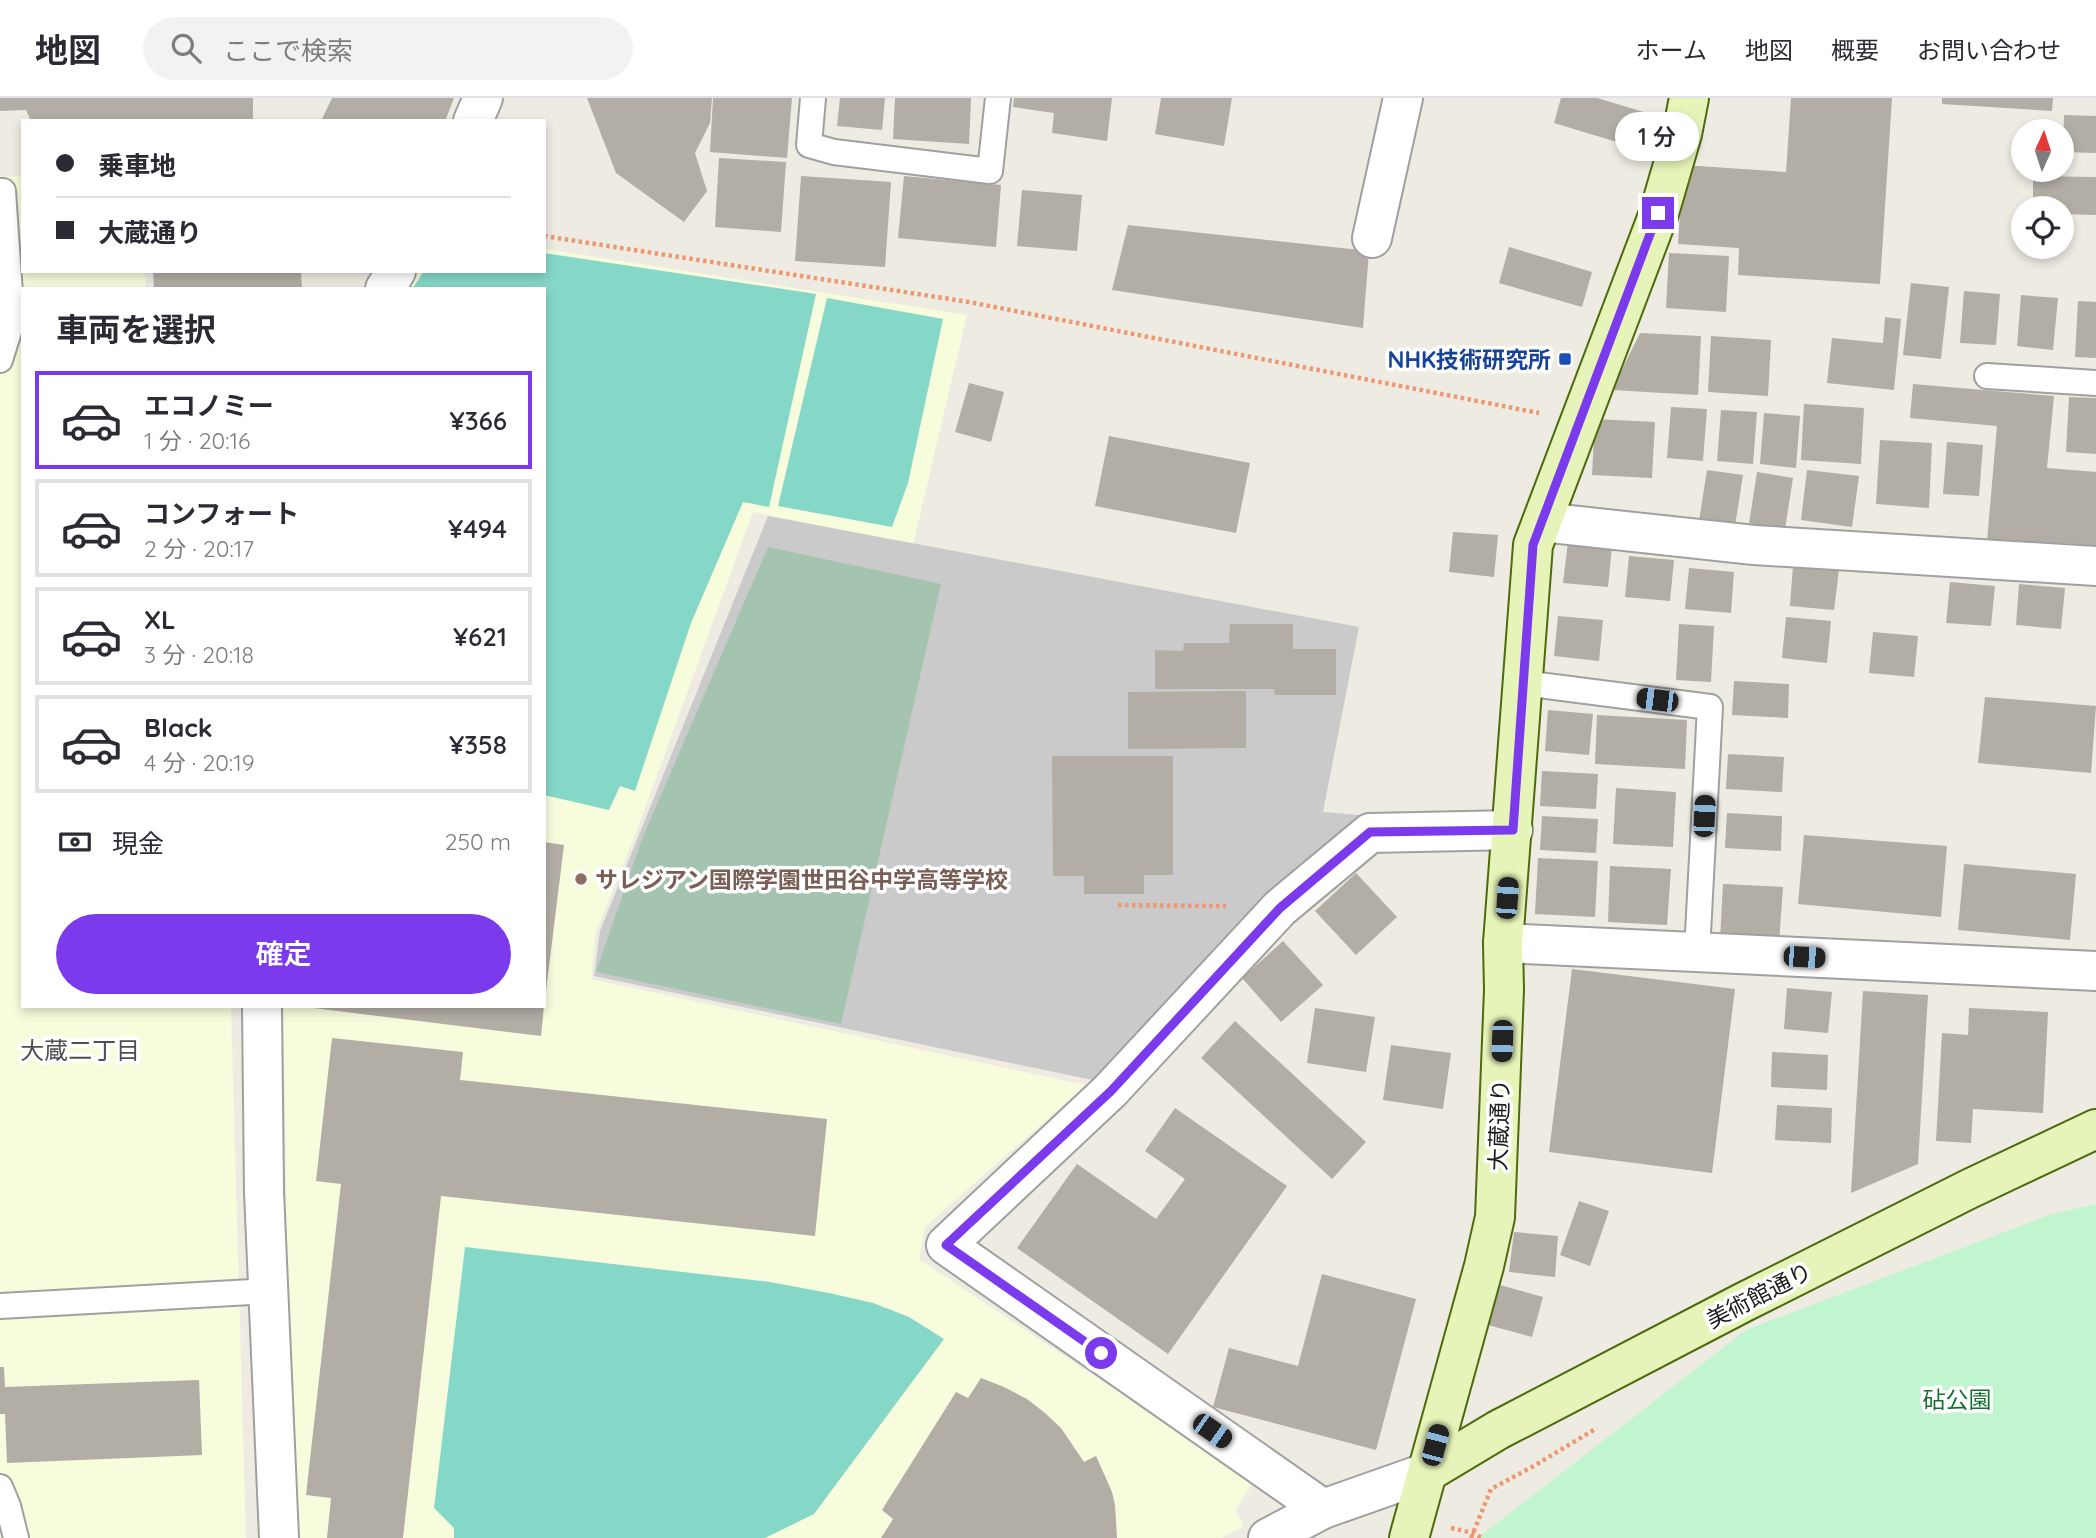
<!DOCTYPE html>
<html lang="ja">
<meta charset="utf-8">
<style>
:root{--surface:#fff;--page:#f2f2f3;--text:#2b2b33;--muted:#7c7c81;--line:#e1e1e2;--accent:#7c3aed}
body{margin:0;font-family:Quicksand,"Noto Sans JP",sans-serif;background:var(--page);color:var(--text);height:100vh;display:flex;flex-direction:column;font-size:26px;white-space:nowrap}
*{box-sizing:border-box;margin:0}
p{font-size:23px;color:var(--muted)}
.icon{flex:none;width:38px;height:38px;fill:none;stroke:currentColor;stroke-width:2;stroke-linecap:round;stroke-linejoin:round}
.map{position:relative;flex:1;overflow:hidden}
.panel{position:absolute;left:21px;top:189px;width:525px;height:721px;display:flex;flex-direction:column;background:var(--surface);border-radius:0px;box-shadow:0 4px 10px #0003}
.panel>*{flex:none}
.guide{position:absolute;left:21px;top:21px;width:525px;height:154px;border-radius:0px;box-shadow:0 4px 10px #0003;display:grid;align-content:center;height:154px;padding:0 35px;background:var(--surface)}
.needle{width:46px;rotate:3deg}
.controls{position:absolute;left:2011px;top:21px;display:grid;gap:14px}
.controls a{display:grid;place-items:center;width:63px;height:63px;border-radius:50%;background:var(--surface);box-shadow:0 4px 10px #0003;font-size:35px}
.end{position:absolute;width:32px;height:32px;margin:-16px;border:9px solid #7c3aed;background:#fff;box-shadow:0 0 0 4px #fff}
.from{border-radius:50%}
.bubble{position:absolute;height:49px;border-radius:24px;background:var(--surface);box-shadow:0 4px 10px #0003;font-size:23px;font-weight:600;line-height:49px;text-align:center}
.car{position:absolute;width:21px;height:42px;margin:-21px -10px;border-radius:9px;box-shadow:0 0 5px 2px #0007;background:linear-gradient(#222 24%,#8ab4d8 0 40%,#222 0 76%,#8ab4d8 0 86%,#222 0)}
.guide b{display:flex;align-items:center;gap:24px;height:66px;font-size:26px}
.guide b+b{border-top:2px solid var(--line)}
.guide i{width:18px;height:18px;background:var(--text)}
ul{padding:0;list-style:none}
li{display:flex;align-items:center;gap:21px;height:98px;margin:0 14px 10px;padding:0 21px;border:4px solid var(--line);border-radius:0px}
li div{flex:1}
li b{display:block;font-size:26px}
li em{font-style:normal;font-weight:600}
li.current{border-color:var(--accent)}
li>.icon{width:63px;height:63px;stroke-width:1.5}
h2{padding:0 35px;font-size:32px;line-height:84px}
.pay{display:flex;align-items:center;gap:18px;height:77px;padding:0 35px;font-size:26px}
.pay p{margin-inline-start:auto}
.cta{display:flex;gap:14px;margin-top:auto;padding:14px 35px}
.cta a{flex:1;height:80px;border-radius:42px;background:var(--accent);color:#fff;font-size:28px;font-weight:600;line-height:80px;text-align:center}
header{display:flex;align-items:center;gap:42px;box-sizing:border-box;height:98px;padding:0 35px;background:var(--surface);border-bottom:2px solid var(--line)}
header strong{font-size:33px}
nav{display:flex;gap:38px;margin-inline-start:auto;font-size:24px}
.search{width:490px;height:63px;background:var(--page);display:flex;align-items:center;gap:18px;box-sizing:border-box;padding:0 24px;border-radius:38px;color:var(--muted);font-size:26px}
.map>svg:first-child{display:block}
.education{fill:#f6fcdc}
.religious{fill:#cacaca}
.cemetery{fill:#a5c4b0}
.park{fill:#c1f5d0}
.pitch{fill:#85d7c8}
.building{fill:#b2ada5}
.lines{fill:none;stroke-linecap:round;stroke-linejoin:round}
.lane-casing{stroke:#a0a0a0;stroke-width:28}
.street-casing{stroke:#a0a0a0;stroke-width:42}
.secondary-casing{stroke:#4d6a0c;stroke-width:42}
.path{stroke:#ef9771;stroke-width:4.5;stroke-dasharray:3.5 3.5;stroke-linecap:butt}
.lane{stroke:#fff;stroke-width:24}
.street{stroke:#fff;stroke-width:38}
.secondary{stroke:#e6f4b9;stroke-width:38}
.route{stroke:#7c3aed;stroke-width:9}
.transit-dot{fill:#1a4fb4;stroke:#fff;stroke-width:2.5}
.education-dot{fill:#8d6e63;stroke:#fff;stroke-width:2.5}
.labels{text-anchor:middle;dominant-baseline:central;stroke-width:7;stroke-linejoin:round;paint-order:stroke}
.transit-label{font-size:23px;font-weight:bold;fill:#164399;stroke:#fff;text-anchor:end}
.education-label{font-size:23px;font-weight:bold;fill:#785e54;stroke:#fff;text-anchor:start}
.street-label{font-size:23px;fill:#1c1c1c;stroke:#fff}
.park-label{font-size:23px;fill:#13712d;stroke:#fff}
.neighbourhood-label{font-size:24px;fill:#4f4f4f;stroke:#fff}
</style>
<header>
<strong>地図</strong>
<div class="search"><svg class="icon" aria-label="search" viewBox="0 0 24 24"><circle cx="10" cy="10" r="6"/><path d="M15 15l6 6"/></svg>ここで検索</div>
<nav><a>ホーム</a><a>地図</a><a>概要</a><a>お問い合わせ</a></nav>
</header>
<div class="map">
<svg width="2096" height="1440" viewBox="0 0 2096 1440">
<rect width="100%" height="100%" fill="#edebe2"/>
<!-- education -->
<g class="education">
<polygon points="23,78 23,173 145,173 146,191 23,191 23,908 231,908 246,1440 0,1440 0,79"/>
<polygon points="544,151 967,217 913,447 753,414 639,727 596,834 591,881 1086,987 925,1129 919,1161 1253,1384 1236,1412 1244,1428 1222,1440 292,1440 283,908 544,908 544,191 405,191 417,173 544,173"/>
</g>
<!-- religious -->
<polygon class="religious" points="768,418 1359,529 1323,714 1359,717 1360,727 1097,983 594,878 600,833"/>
<!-- cemetery -->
<polygon class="cemetery" points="768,449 941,486 841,926 596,874 642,741"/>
<!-- park -->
<polygon class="park" points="2096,1106 2096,1440 1478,1440 1746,1232 2049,1117"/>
<!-- pitch -->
<g class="pitch">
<polygon points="544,155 816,196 769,409 743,404 691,525 635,693 620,688 609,712 544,697 544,191 412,191 424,173 544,173"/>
<polygon points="827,200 943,221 908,385 892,429 778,408"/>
<polygon points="465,1149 770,1184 829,1195 873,1205 909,1219 944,1241 814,1416 765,1440 454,1440 454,1430 434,1410"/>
</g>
<!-- building -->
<g class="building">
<polygon points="0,0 253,0 253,23 31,23 26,12 0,13"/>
<polygon points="332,0 454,0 445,23 321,23"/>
<polygon points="587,0 712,0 710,25 695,55 707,93 684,124 616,75"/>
<polygon points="713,0 792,0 787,60 710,54"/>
<polygon points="840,0 885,0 882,32 837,28"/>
<polygon points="895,0 971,0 969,46 893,41"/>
<polygon points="1014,0 1112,0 1107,43 1052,35 1054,15 1013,9"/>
<polygon points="1161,0 1232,0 1224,48 1155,36"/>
<polygon points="1561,0 1597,0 1647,15 1637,50 1554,25"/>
<polygon points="1791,0 1892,0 1880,186 1738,177 1739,150 1678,146 1683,67 1786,74"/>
<polygon points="1942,0 2053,0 2052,13 1942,6"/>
<polygon points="2064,17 2096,18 2096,55 2063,54"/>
<polygon points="719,60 786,64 781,134 715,129"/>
<polygon points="801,78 891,84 885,169 795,163"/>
<polygon points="904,78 1001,87 996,149 898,140"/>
<polygon points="2033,78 2096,79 2096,117 2062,116 2062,110 2033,110"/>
<polygon points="1022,92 1082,97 1077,153 1017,148"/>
<polygon points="1128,127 1369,153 1363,230 1112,192"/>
<polygon points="1509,149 1592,174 1582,209 1499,185"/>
<polygon points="1669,155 1729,158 1726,214 1666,210"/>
<polygon points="153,173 301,173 302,191 154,191"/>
<polygon points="1911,185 1949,189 1941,261 1903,257"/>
<polygon points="1964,193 2000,196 1996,247 1960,245"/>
<polygon points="2021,197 2058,200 2053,252 2017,248"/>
<polygon points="2078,203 2096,204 2096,260 2075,259"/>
<polygon points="1885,219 1901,221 1894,292 1827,285 1832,240 1883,245"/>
<polygon points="1640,235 1701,238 1698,297 1612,292"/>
<polygon points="1711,238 1771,242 1768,298 1708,294"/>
<polygon points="969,285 1004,294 991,344 955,334"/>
<polygon points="1913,286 2054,298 2047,370 2096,374 2096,448 2063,445 2061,462 1986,455 1997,328 1910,320"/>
<polygon points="2069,299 2096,300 2096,356 2066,354"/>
<polygon points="1804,306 1864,310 1861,366 1801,362"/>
<polygon points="1671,309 1707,311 1703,363 1667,360"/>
<polygon points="1721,312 1757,314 1753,366 1717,363"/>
<polygon points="1764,315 1800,318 1796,370 1760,366"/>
<polygon points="1595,321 1655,324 1652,380 1592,377"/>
<polygon points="1109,338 1250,365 1236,435 1095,408"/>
<polygon points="1880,342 1932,345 1929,410 1876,406"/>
<polygon points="1947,344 1983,347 1979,398 1943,396"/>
<polygon points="1707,372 1743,377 1735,428 1699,423"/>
<polygon points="1807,372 1859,378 1852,429 1801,422"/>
<polygon points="1757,374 1793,380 1785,431 1749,426"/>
<polygon points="1453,434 1498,437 1494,479 1449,474"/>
<polygon points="1568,444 1612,448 1608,489 1563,485"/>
<polygon points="1629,458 1674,462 1670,503 1625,499"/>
<polygon points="1793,467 1839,471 1834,512 1790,508"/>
<polygon points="1689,470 1734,474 1731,515 1685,511"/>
<polygon points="1950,484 1995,488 1991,528 1946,525"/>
<polygon points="2019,486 2065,490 2061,531 2016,527"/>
<polygon points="1558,518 1603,522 1599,563 1554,558"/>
<polygon points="1786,519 1831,523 1827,565 1782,560"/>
<polygon points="1230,526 1293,526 1293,551 1336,551 1336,597 1275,597 1274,591 1155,591 1155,552 1183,553 1184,545 1229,545"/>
<polygon points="1679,526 1714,528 1711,584 1676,582"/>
<polygon points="1873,534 1918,538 1914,579 1869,575"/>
<polygon points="1734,583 1789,586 1788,620 1732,617"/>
<polygon points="1246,593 1246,650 1128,651 1128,594"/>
<polygon points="1985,599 2096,608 2091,675 1978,665"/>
<polygon points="1548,612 1593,616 1589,657 1545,653"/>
<polygon points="1597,617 1687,622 1685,671 1595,666"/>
<polygon points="1728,656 1784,659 1782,694 1726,691"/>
<polygon points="1052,658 1173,658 1173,777 1144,777 1144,796 1084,796 1084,778 1053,778"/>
<polygon points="1542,673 1598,676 1596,711 1540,708"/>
<polygon points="1616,690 1676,694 1673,749 1613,746"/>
<polygon points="1727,715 1782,718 1781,753 1725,750"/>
<polygon points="1542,718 1598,721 1596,755 1540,752"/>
<polygon points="1804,737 1947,748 1941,819 1798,806"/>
<polygon points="544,744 564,747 546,893 544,893"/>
<polygon points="1538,760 1598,763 1595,819 1535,816"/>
<polygon points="1964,766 2076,776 2070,842 1958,832"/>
<polygon points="1610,768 1671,771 1667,827 1608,824"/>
<polygon points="1356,775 1397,819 1356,857 1315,813"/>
<polygon points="1723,786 1783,789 1779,845 1720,842"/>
<polygon points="1283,843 1323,887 1281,924 1242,880"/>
<polygon points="1572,871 1735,891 1712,1075 1549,1054"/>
<polygon points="1787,890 1832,894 1828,935 1784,931"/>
<polygon points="1863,893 1928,897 1918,1066 1851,1095"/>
<polygon points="313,908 544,908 541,938 313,910"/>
<polygon points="1315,910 1375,919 1366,974 1307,965"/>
<polygon points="1969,910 2048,914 2043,1015 1973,1011 1971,1045 1936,1043 1942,935 1968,937"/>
<polygon points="1235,923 1366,1044 1332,1081 1201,960"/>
<polygon points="332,940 463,954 460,982 827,1021 815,1138 441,1098 403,1440 327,1440 331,1400 306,1397 341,1086 316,1083"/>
<polygon points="1391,947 1451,955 1443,1011 1383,1002"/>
<polygon points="1772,954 1828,957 1827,992 1771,989"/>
<polygon points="1777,1007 1832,1010 1831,1045 1775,1042"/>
<polygon points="1175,1010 1287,1088 1168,1256 1017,1150 1077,1066 1156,1121 1185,1081 1145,1053"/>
<polygon points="1579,1103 1609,1113 1590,1168 1560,1157"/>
<polygon points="1514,1134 1558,1138 1555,1179 1509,1174"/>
<polygon points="1322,1176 1416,1201 1376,1352 1213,1309 1229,1250 1298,1268"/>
<polygon points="1500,1187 1543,1199 1532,1239 1488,1227"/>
<polygon points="0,1269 4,1269 5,1289 199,1282 202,1357 7,1365 5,1316 0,1316"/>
<polygon points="981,1280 1004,1289 1027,1301 1045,1315 1061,1330 1084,1364 1096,1358 1112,1394 1115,1407 1117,1440 881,1440 893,1421 882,1412 956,1294 968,1300"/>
</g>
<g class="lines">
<defs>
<g id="lane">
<polyline points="813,0 809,47 834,54 990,73 998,0"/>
<polyline points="0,93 3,93 12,224 0,262"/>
<polyline points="1987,278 2096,285"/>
<polyline points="1523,585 1710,609 1697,854"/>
<polyline points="0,1208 268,1193"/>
<polyline points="0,1389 8,1408 16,1440"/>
</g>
<g id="street">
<polyline points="473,23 483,0"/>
<polyline points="1372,140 1403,0"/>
<polyline points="385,191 396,173"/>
<polyline points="1542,424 1754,447 2096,468"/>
<polyline points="1503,845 2096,873"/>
<polyline points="262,908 264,1094 279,1440"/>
<polyline points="1323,1411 946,1147 1110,993 1280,810 1370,735 1513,732"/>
<polyline points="1268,1440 1323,1411 1428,1374"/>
</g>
<g id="secondary">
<polyline points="1428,1374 1498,1332 1744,1204 1969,1091 2096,1031"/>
<polyline points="1409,1440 1484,1168 1495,1119 1504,892 1503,845 1533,447 1659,115 1682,36 1689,0"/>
</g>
</defs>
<!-- lane casing -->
<use href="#lane" class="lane-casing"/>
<!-- street casing -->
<use href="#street" class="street-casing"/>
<!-- secondary casing -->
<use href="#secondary" class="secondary-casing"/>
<!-- path -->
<g class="path">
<polyline points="544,138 969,204 1539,315"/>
<polyline points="1118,807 1226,808"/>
<polyline points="1451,1430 1473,1435 1482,1440"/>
<polyline points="1471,1440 1491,1391 1532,1369 1597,1330"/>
</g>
<!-- lane -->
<use href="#lane" class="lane"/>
<!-- street -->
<use href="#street" class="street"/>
<!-- secondary -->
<use href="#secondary" class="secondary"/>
</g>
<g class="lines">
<!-- route -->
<polyline class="route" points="1101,1255 946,1147 1111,993 1280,810 1370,734 1513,732 1533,447 1658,115"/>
</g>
<!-- markers -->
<rect class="transit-dot" x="1558" y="254" width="14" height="14" rx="3.5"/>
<circle class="education-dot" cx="581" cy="781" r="7"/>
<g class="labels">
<!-- transit labels -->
<g class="transit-label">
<text x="1551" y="261">NHK技術研究所</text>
</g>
<!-- education labels -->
<g class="education-label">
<text x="595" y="781">サレジアン国際学園世田谷中学高等学校</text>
</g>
<!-- street labels -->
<g class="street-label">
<text transform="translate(1499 1027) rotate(-88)">大蔵通り</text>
<text transform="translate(1759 1197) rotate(-27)">美術館通り</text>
</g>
<!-- park labels -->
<g class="park-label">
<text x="1957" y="1301">砧公園</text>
</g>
<!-- neighbourhood labels -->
<g class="neighbourhood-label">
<text x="80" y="952">大蔵二丁目</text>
</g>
</g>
</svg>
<div class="controls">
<a><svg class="needle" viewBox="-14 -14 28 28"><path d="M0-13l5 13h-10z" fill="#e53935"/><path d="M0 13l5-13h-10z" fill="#7c7c81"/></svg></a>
<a><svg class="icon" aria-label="locate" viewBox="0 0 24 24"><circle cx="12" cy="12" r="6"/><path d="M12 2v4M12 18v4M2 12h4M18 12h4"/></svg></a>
</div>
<i class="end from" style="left:1101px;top:1255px"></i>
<i class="end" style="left:1658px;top:115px"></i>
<div class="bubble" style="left:1615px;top:14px;width:84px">1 分</div>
<i class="car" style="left:1657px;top:602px;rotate:277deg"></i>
<i class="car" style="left:1704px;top:718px;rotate:3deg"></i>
<i class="car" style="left:1507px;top:800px;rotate:4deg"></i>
<i class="car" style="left:1804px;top:859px;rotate:93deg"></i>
<i class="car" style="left:1502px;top:943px;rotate:182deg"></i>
<i class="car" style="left:1212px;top:1333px;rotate:125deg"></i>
<i class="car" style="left:1435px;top:1347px;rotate:15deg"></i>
<div class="guide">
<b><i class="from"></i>乗車地</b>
<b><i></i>大蔵通り</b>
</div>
<section class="panel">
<h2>車両を選択</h2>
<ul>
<li class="current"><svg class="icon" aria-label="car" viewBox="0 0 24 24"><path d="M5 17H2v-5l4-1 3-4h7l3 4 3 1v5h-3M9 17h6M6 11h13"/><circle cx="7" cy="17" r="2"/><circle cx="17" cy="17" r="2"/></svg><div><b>エコノミー</b><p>1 分 · 20:16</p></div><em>¥366</em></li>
<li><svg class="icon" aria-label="car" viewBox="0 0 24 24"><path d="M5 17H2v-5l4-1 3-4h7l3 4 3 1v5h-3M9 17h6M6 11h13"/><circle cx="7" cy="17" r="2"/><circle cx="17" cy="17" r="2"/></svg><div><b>コンフォート</b><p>2 分 · 20:17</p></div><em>¥494</em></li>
<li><svg class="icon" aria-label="car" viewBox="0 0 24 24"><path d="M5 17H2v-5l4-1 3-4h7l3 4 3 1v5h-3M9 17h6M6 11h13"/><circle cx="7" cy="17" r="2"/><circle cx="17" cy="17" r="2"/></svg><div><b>XL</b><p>3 分 · 20:18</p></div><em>¥621</em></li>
<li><svg class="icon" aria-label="car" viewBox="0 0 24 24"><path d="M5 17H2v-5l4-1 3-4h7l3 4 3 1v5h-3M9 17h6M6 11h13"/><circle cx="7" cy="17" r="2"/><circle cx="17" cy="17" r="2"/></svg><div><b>Black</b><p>4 分 · 20:19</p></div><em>¥358</em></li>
</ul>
<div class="pay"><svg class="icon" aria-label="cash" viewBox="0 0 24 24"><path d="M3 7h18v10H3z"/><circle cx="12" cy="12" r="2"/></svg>現金<p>250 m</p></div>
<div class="cta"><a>確定</a></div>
</section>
</div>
